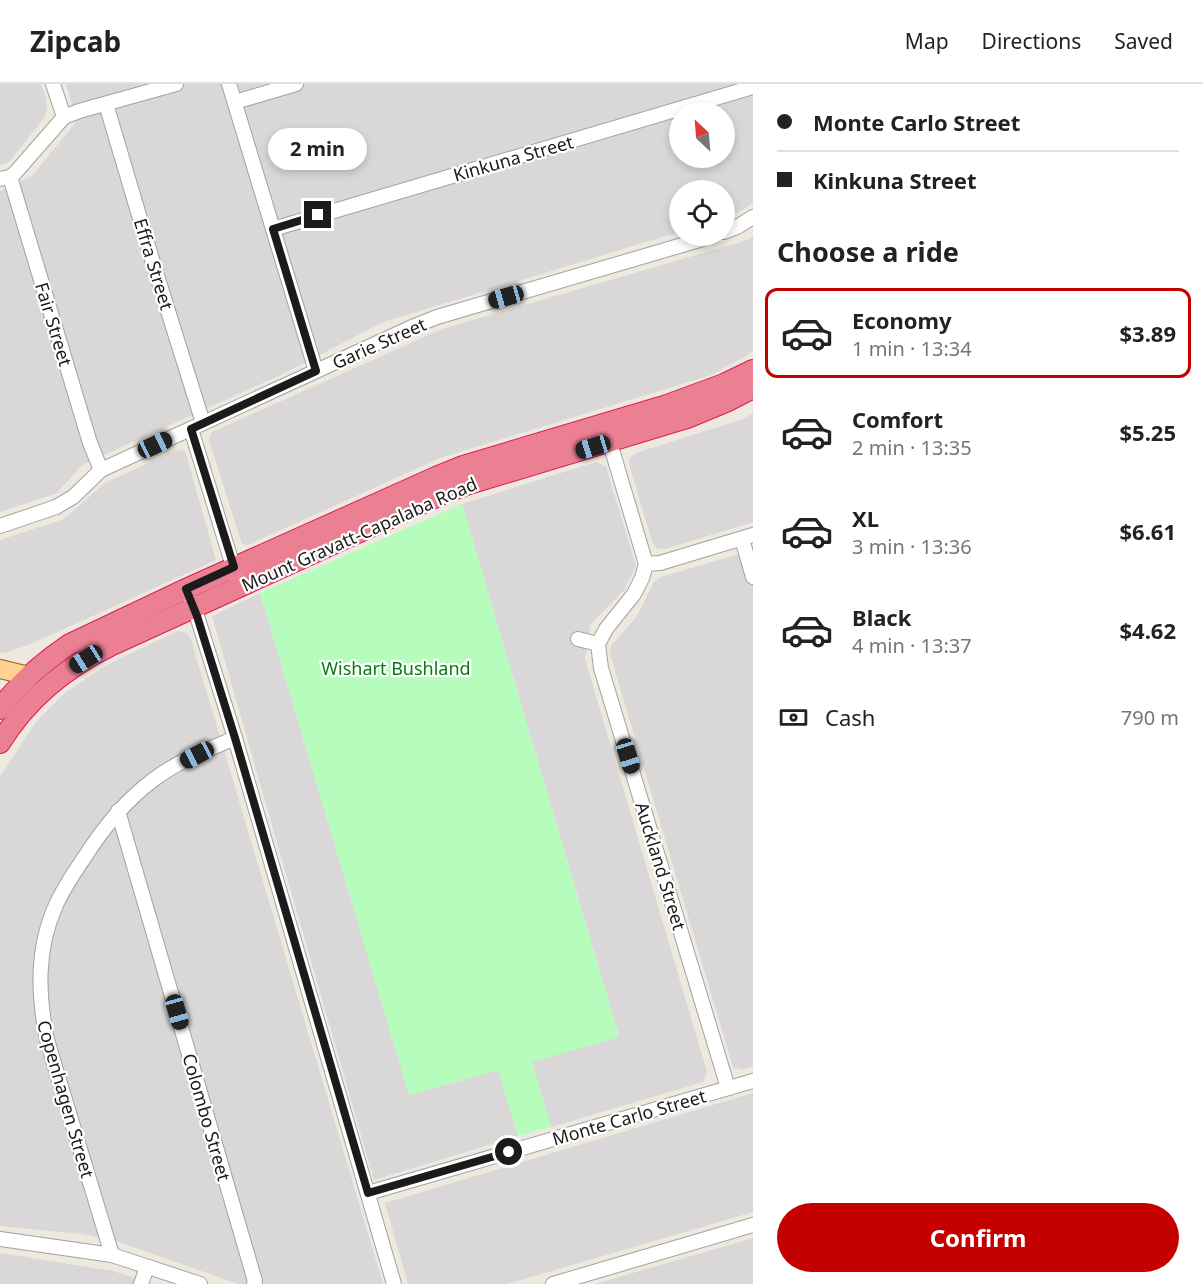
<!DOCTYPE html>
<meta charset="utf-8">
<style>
:root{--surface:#fff;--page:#f6f6f6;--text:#222;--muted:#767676;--line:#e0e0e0;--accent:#c50100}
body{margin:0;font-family:"Noto Sans",sans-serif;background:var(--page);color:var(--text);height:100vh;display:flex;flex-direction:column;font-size:22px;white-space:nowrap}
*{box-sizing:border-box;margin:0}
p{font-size:20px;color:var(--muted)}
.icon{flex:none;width:33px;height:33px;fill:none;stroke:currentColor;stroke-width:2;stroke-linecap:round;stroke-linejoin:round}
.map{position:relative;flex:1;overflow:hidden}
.details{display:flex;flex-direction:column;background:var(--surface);width:450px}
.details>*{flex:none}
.banner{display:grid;align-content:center;height:132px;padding:0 24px;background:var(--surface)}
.needle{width:39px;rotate:334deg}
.controls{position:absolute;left:669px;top:18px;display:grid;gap:12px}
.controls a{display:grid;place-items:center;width:66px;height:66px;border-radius:50%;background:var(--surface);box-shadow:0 3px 9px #0003;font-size:30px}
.end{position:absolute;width:27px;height:27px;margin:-14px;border:8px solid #1b1b1b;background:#fff;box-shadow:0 0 0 3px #fff}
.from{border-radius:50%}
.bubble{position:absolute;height:42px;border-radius:21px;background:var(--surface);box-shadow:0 3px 9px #0003;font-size:20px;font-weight:700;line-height:42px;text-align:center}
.car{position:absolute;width:18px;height:36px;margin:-18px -9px;border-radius:8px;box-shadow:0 0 4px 2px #0007;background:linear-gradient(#222 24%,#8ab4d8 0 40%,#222 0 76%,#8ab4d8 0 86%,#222 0)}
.banner b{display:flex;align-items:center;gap:21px;height:57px;font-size:22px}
.banner b+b{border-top:2px solid var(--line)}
.banner i{width:15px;height:15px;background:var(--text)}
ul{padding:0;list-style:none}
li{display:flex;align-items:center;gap:18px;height:90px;margin:0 12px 9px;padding:0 12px;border:3px solid transparent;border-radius:12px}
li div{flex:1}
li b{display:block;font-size:22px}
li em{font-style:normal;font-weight:700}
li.on{border-color:var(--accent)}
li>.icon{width:54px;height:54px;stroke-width:1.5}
h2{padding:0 24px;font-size:27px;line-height:72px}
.pay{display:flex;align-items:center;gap:15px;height:66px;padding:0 24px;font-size:22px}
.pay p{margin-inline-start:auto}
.cta{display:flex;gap:12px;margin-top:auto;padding:12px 24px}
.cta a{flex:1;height:69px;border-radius:36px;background:var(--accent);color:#fff;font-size:24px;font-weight:700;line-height:69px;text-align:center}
header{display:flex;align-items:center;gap:36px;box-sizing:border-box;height:84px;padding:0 30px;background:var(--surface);border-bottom:2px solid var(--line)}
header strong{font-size:28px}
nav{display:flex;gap:33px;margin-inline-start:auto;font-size:21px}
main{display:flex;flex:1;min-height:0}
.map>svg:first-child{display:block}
.residential{fill:#d9d7d7;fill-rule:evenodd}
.park{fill:#b6fdbd}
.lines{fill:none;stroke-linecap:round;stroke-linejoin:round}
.minor-casing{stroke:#a2a2a2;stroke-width:16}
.major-casing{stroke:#916200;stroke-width:20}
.highway-casing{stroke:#e0185b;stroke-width:22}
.minor{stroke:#fff;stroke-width:14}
.major{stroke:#ffd192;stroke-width:18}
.highway{stroke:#ec8093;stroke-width:20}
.route{stroke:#1b1b1b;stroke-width:8}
.labels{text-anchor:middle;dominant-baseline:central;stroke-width:4.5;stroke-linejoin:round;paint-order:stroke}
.street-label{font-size:18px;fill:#1b1b1b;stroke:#fff}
.park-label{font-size:18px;fill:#047d0f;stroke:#fff}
</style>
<header>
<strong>Zipcab</strong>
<nav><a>Map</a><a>Directions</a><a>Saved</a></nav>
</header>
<main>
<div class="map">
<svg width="753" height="1200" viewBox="0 0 753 1200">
<rect width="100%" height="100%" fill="#ede9df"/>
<!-- residential -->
<g class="residential">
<polygon points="0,0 41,0 46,15 47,25 45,33 9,78 0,81"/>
<path d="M66,0H753V118L746,124L725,135L724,106H680L679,148L383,238L289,287L82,381L57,409L0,428V107L32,92L77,37ZM680,28H724V74H680Z"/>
<polygon points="753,152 753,266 746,272 711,291 440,374 248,461 242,460 209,356 212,348 442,245 748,156"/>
<polygon points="753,329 753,438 665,465 656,464 652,457 629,380 630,374 636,369 743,335"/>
<polygon points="176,366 185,367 216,476 31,560 7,568 0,569 0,456 64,435 105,399"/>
<polygon points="596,378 606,383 636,482 624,506 590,541 585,575 707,988 703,998 551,1043 532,978 619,952 462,420"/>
<polygon points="753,466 753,982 742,986 733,983 610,570 611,562 637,532 654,498 661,493"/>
<polygon points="260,509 409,1011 498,986 518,1052 374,1096 212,532"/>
<polygon points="178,547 188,549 191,556 383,1200 238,1200 116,1157 82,1150 0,1142 0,693 36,638 66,608 108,580"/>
<polygon points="753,1009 753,1128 507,1200 408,1200 385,1119"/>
<polygon points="753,1154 753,1200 595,1200"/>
<polygon points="0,1169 113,1187 152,1200 0,1200"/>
</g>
<!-- park -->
<polygon class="park" points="462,420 619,953 532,978 551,1043 518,1052 498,986 409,1011 260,509"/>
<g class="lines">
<defs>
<g id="minor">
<polyline points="53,0 64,33"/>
<polyline points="229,0 316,287"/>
<polyline points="235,18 296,0"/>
<polyline points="106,20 154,182 203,339"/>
<polyline points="10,93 90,359 101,386"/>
<polyline points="0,95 10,93 15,89 64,33 79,27 176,0"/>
<polyline points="273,145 753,3"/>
<polyline points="724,148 737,143 753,133"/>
<polyline points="191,345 236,492"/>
<polyline points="607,349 646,480 642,494 634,510 606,545 598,560 601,584 728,1004"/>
<polyline points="0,442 56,423 73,413 101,386 412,243 437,233 713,152"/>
<polyline points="742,455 753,493"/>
<polyline points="646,480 660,479 753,451"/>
<polyline points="191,518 197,532 235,654 394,1200"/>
<polyline points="578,555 598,560"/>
<polyline points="118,727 255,1197 254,1200"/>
<polyline points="368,1109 753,997"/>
<polyline points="0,1155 112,1171 200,1200"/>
<path d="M112,1171L47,956C38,910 36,865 56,821C63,805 74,789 84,774C103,744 125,717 153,696C178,677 207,666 235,654"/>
<polyline points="141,1200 147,1183"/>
<polyline points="553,1200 753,1141"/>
</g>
<polyline id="major" points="0,585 29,592"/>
<g id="highway">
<path d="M0,625C19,599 43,578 70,560L186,505L436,393L463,382L667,321L724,300L753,286"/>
<path d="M0,659C27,615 65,584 110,562L445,409L469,400L687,334L728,317L753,304"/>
</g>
</defs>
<!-- minor casing -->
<use href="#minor" class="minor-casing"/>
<!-- major casing -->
<use href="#major" class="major-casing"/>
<!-- highway casing -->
<use href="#highway" class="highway-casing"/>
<!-- minor -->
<use href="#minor" class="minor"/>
<!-- major -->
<use href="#major" class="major"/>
<!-- highway -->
<use href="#highway" class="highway"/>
</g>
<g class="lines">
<!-- route -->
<polyline class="route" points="318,131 273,145 316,287 191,345 234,483 186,505 197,532 235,654 368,1109 509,1068"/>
</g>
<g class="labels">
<!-- street labels -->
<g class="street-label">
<text transform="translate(513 74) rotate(-16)">Kinkuna Street</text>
<text transform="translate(154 180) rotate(73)">Effra Street</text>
<text transform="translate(54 240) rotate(73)">Fair Street</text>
<text transform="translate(379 259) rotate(-24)">Garie Street</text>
<text transform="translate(359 450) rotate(-24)">Mount Gravatt-Capalaba Road</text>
<text transform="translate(661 782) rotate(73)">Auckland Street</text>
<text transform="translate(66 1015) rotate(74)">Copenhagen Street</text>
<text transform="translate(207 1033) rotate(74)">Colombo Street</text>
<text transform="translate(629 1033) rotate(-16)">Monte Carlo Street</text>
</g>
<!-- park labels -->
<g class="park-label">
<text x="396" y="584">Wishart Bushland</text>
</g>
</g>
</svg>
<div class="controls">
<a><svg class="needle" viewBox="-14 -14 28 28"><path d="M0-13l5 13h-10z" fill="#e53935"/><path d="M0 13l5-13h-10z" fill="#767676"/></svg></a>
<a><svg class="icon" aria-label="locate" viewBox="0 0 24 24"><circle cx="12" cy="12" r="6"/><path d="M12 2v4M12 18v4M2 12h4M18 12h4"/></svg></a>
</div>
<i class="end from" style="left:509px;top:1068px"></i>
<i class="end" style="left:318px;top:131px"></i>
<div class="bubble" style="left:268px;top:44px;width:99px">2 min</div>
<i class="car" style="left:506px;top:213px;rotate:254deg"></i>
<i class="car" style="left:155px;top:361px;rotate:65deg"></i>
<i class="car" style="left:593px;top:363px;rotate:253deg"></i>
<i class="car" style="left:86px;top:575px;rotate:238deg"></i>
<i class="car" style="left:197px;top:671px;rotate:242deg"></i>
<i class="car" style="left:628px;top:672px;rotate:163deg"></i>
<i class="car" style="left:177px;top:928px;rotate:164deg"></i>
</div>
<section class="details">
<div class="banner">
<b><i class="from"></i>Monte Carlo Street</b>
<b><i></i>Kinkuna Street</b>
</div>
<h2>Choose a ride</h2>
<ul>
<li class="on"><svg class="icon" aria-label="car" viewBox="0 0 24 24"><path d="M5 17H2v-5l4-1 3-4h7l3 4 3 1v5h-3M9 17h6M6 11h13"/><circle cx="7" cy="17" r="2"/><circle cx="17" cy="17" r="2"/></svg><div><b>Economy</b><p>1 min · 13:34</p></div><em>$3.89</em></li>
<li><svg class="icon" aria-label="car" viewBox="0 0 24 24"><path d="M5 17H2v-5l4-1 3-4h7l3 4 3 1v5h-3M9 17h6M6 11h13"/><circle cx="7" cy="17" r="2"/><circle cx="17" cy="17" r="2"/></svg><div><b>Comfort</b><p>2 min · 13:35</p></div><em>$5.25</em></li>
<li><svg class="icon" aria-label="car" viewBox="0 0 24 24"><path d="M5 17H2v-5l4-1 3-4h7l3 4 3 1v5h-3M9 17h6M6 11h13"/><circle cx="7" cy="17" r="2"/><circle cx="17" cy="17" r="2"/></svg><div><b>XL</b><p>3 min · 13:36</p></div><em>$6.61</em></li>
<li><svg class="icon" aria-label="car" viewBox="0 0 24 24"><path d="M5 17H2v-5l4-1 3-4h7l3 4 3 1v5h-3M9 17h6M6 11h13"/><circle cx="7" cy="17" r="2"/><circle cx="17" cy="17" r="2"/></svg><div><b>Black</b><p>4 min · 13:37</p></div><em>$4.62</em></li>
</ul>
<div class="pay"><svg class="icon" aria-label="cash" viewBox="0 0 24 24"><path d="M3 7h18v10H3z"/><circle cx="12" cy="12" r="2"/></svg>Cash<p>790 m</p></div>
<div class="cta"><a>Confirm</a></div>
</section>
</main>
